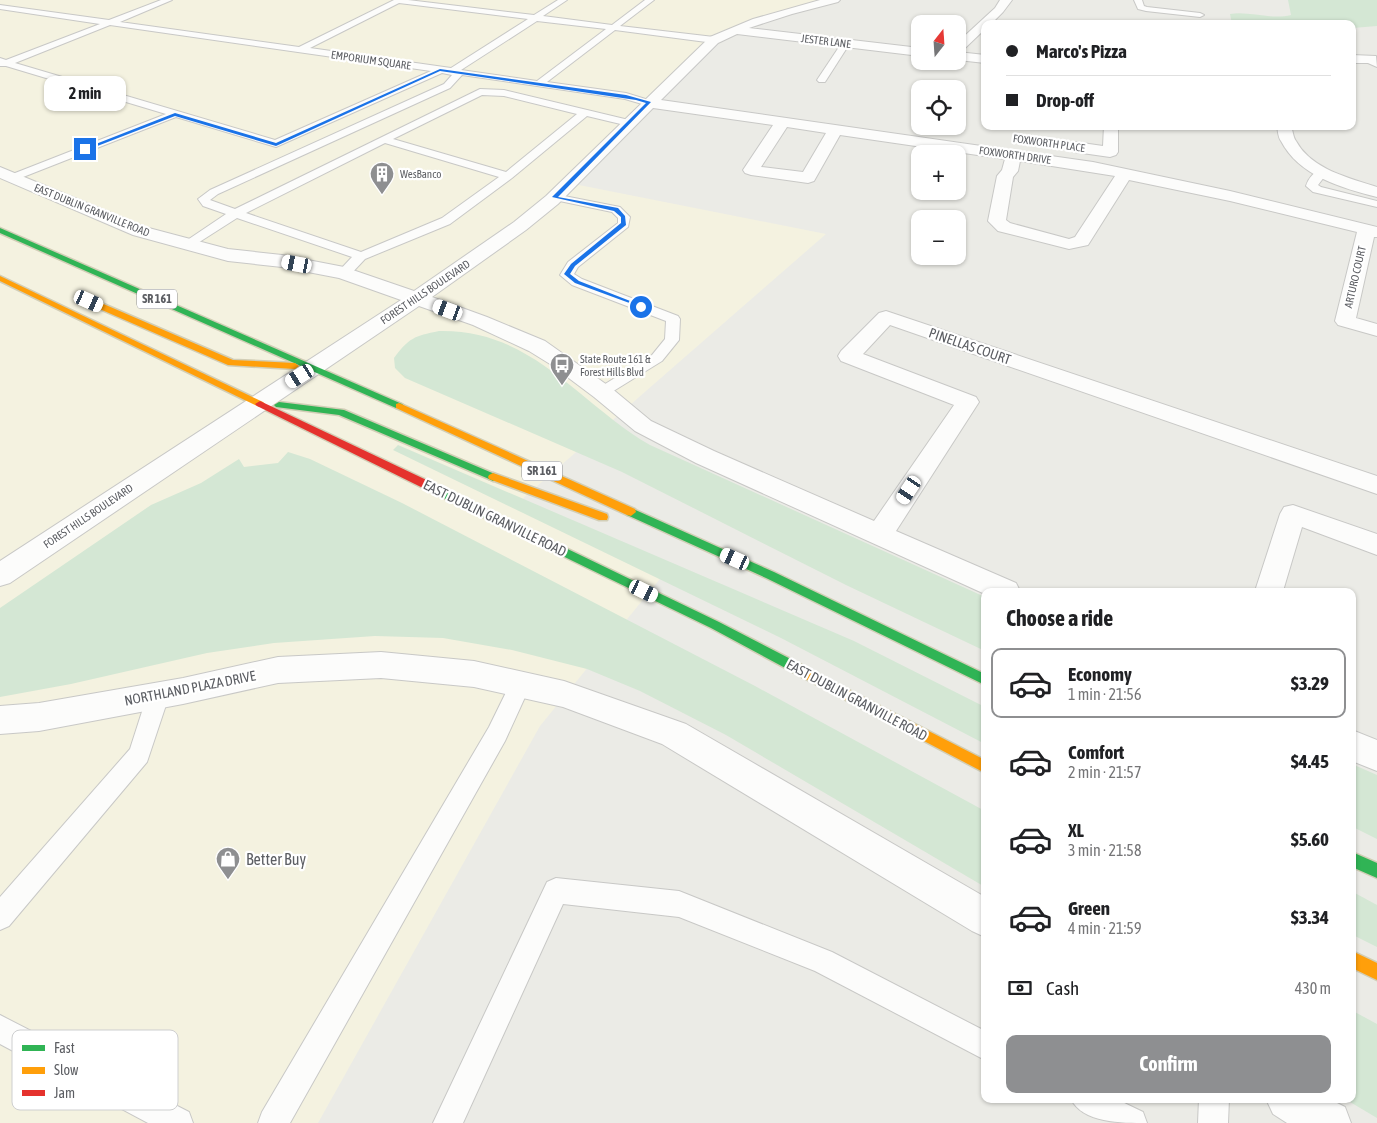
<!DOCTYPE html>
<meta charset="utf-8">
<style>
:root{--surface:#fff;--page:#f2f2f2;--text:#202124;--muted:#757577;--line:#e0e0e0;--accent:#8e8f91}
body{margin:0;font-family:"Asap Condensed",sans-serif;background:var(--page);color:var(--text);height:100vh;display:flex;flex-direction:column;font-size:19px;white-space:nowrap}
*{box-sizing:border-box;margin:0}
p{font-size:16px;color:var(--muted)}
.icon{flex:none;width:28px;height:28px;fill:none;stroke:currentColor;stroke-width:2;stroke-linecap:round;stroke-linejoin:round}
.map{position:relative;flex:1;overflow:hidden}
.panel{position:absolute;left:981px;top:588px;width:375px;height:515px;display:flex;flex-direction:column;background:var(--surface);border-radius:10px;box-shadow:0 1px 4px #0004}
.panel>*{flex:none}
.top-card{position:absolute;left:981px;top:20px;width:375px;height:110px;border-radius:10px;box-shadow:0 1px 4px #0004;display:grid;align-content:center;height:110px;padding:0 25px;background:var(--surface)}
.needle{width:32px;rotate:17deg}
.controls{position:absolute;left:911px;top:15px;display:grid;gap:10px}
.controls a{display:grid;place-items:center;width:55px;height:55px;border-radius:10px;background:var(--surface);box-shadow:0 1px 4px #0004;font-size:25px}
.end{position:absolute;width:22px;height:22px;margin:-11px;border:6px solid #1a73e8;background:#fff;box-shadow:0 0 0 2px #fff}
.from{border-radius:50%}
.bubble{position:absolute;height:35px;border-radius:10px;background:var(--surface);box-shadow:0 1px 4px #0004;font-size:16px;font-weight:700;line-height:35px;text-align:center}
.car{position:absolute;width:15px;height:30px;margin:-15px -8px;border-radius:6px;box-shadow:0 0 4px 1px #0007;background:linear-gradient(#fff 24%,#345 0 40%,#fff 0 76%,#345 0 86%,#fff 0)}
.top-card b{display:flex;align-items:center;gap:18px;height:48px;font-size:19px}
.top-card b+b{border-top:1px solid var(--line)}
.top-card i{width:12px;height:12px;background:var(--text)}
ul{padding:0;list-style:none}
li{display:flex;align-items:center;gap:15px;height:70px;margin:0 10px 8px;padding:0 15px;border:2px solid transparent;border-radius:10px}
li div{flex:1}
li b{display:block;font-size:19px}
li em{font-style:normal;font-weight:700}
li.on{border-color:var(--accent)}
li>.icon{width:45px;height:45px;stroke-width:1.5}
h2{padding:0 25px;font-size:22px;line-height:60px}
.pay{display:flex;align-items:center;gap:12px;height:55px;padding:0 25px;font-size:19px}
.pay p{margin-inline-start:auto}
.primary-button{display:flex;gap:10px;margin-top:auto;padding:10px 25px}
.primary-button a{flex:1;height:58px;border-radius:10px;background:var(--accent);color:#fff;font-size:20px;font-weight:700;line-height:58px;text-align:center}
.map>svg:first-child{display:block}
.commercial{fill:#f4f2e0}
.green{fill:#d4e7d4}
.lines{fill:none;stroke-linecap:round;stroke-linejoin:round}
.lane-casing{stroke:#c8c8c6;stroke-width:2}
.street-casing{stroke:#c8c8c6;stroke-width:2}
.fast-casing{stroke:#d2ceb6;stroke-width:3}
.slow-casing{stroke:#d2ceb6;stroke-width:3}
.jam-casing{stroke:#d2ceb6;stroke-width:3}
.lane{fill:#fcfcfb;fill-rule:evenodd}
.street{fill:#fcfcfb;fill-rule:evenodd}
.fast{fill:#30b455;fill-rule:evenodd}
.slow{fill:#ff9f0a;fill-rule:evenodd}
.jam{fill:#e5322d;fill-rule:evenodd}
.route{fill:#1a73e8}
.labels{text-anchor:middle;dominant-baseline:central;stroke-width:4.5;stroke-linejoin:round;paint-order:stroke}
.far-street-label{font-size:11px;fill:#5c5e63;stroke:#fff}
.far-poi-label{font-size:11px;fill:#5c5e63;stroke:#fff;text-anchor:start}
.shield{fill:#fff;stroke:#8d8e92;stroke-width:1}
.shield-label{font-size:12px;font-weight:bold;fill:#5c5e63}
.street-label{font-size:14px;fill:#5c5e63;stroke:#fff}
.near-poi-label{font-size:16px;fill:#5c5e63;stroke:#fff;text-anchor:start}
.key{fill:#fff;stroke:#cecfd0;stroke-width:1}
.key-label{font-size:14px;fill:#5c5e63}
</style>
<div class="map">
<svg width="1377" height="1123" viewBox="0 0 1377 1123">
<rect width="100%" height="100%" fill="#ebebe6"/>
<!-- commercial -->
<polygon class="commercial" points="0,0 834,0 768,18 707,47 569,183 826,234 520,501 668,569 540,726 318,1123 0,1123"/>
<!-- green -->
<g class="green">
<path d="M1288,0H1377V26L1353,28L1352,24H1232L1230,14C1250,11 1271,20 1291,15Z"/>
<path d="M439,331C532,329 577,402 650,445L985,597V651L846,585L622,472L405,378L395,368L394,358C409,338 414,336 439,331Z"/>
<polygon points="398,445 854,641 985,707 985,744 781,638 393,450"/>
<polygon points="288,452 310,459 402,503 755,686 985,811 985,887 726,735 640,691 587,669 512,650 443,638 375,636 274,643 207,653 71,684 0,697 0,608 151,505 201,483 239,459 244,467 278,463"/>
<polygon points="1352,764 1377,775 1377,839 1353,827"/>
<polygon points="1353,892 1377,905 1377,947 1353,935"/>
<polygon points="1353,1011 1377,1024 1377,1118 1345,1099 1352,1099"/>
</g>
<g class="lines">
<defs>
<g id="lane">
<path d="M161,0H172L120,22L299,47L394,0H408L534,15L558,0H567L543,16L612,25L645,0H654L620,26L714,37L718,40L714,43L615,30L547,82L626,93L652,101V105L649,106L625,99L462,75L450,88L218,194L210,200L235,209L480,89L504,90L633,121L634,123L629,126L587,116L512,178L450,224L365,259L349,276L344,277L337,273L352,257L237,218L190,248L186,249L180,245L226,214L203,206L198,199L210,190L444,84L452,75L442,73L276,147L176,117L18,179H10L8,177L10,175L166,114L6,66H0V58L6,60L100,24L0,9V5L109,20ZM399,3L528,19L451,68L310,48ZM537,21L606,29L537,81L461,70ZM110,25L431,71L275,140L15,63ZM482,95L504,96L577,114L506,172L393,139ZM385,143L499,177L442,218L361,252L246,213Z"/>
<polygon points="1134,0 1142,0 1144,6 1147,7 1200,13 1204,15 1200,17 1146,11 1138,9"/>
<polygon points="843,41 850,43 825,82 819,82 817,80"/>
<path d="M1322,169L1328,172L1318,185L1321,187L1377,201V207L1313,192L1306,186C1308,179 1314,171 1322,169Z"/>
<polygon points="554,194 620,207 630,217 628,227 578,267 574,274 582,279 678,316 680,319 679,340 662,361 607,395 597,395 594,392 597,389 652,355 665,339 666,321 572,285 560,275 568,262 618,223 618,218 612,212 550,199 548,197"/>
<polygon points="520,675 527,678 531,684 505,741 290,1123 258,1123 262,1112 489,727 513,678"/>
<polygon points="158,687 166,689 169,696 147,762 9,926 0,930 0,897 130,749 147,696 150,689"/>
<polygon points="556,878 679,891 832,952 985,1031 985,1060 815,971 679,917 563,904 463,1123 433,1123 547,882"/>
<polygon points="0,1015 189,1112 193,1123 148,1123 0,1044"/>
<path d="M1071,1099H1116L1143,1112L1147,1123C1121,1123 1083,1123 1071,1099Z"/>
<polygon points="1199,1099 1229,1099 1228,1123 1198,1123"/>
</g>
<g id="street">
<path d="M820,0H840L838,2L792,14L749,28L920,48V56L737,34L718,43L661,100L1093,162L1230,191L1377,227V237H1374L1356,318L1377,324V336L1338,325L1335,321L1357,232L1230,201L1129,180L1088,245L1069,249L998,231L988,221L997,176L1002,170L1005,159L840,135L814,181L808,183L751,175L745,173L743,170L773,125L653,108L558,204L526,230L432,297L487,317L545,341L610,387L651,421L714,451L874,521L954,405L841,361L838,356L841,351L879,313L886,311L1377,476V494L890,325L863,354L976,397L979,402L896,531L1016,583L1020,591H985V594L696,463L635,431L594,397L550,364L529,351L473,325L419,306L10,583L0,586V561L401,300L339,278L282,267L228,261L133,235L0,178V167L145,227L228,249L282,255L344,267L414,291L514,222L546,196L710,37L753,19ZM787,127L826,133L803,172L761,167ZM1020,161L1115,176L1075,237L1069,239L1010,223L1006,220L1013,177L1018,171Z"/>
<polygon points="1000,0 1012,0 1003,12 991,24 985,24 985,29 962,51 958,52 958,42 995,8"/>
<polygon points="958,52 985,55 985,63 958,60"/>
<polygon points="1352,55 1376,56 1377,67 1368,63 1352,63"/>
<polygon points="1104,126 1118,126 1118,152 1116,155 1110,157 1075,152 1070,150 1067,147 1070,144 1075,142 1103,146"/>
<path d="M1277,126H1291C1293,131 1293,137 1296,141C1311,169 1349,178 1377,187V197C1342,188 1299,176 1281,141C1278,137 1278,131 1277,126Z"/>
<polygon points="1293,505 1377,534 1377,555 1302,527 1283,591 1255,591 1280,514 1284,507"/>
<polygon points="381,652 474,661 564,681 686,724 985,897 985,937 972,931 662,744 563,707 474,687 381,678 278,683 183,704 39,731 0,734 0,706 39,703 183,678 278,657"/>
<polygon points="1352,730 1377,740 1377,771 1352,761"/>
<polygon points="1266,1099 1329,1099 1345,1107 1351,1123 1287,1123 1273,1114"/>
</g>
<g id="fast">
<polygon points="0,228 402,404 404,406 402,408 396,408 0,233"/>
<polygon points="279,402 344,410 497,475 498,477 493,481 489,479 339,415 276,407 274,405"/>
<polygon points="433,484 719,622 810,669 812,673 810,677 806,678 802,677 711,628 429,491 428,488 429,485"/>
<polygon points="631,508 774,572 985,674 985,685 766,578 627,515 626,512"/>
<polygon points="1352,852 1377,863 1377,878 1352,867"/>
</g>
<g id="slow">
<polygon points="0,276 263,402 265,404 260,407 257,406 0,281"/>
<polygon points="79,296 85,296 233,360 295,363 299,366 295,369 228,365 79,300"/>
<polygon points="399,403 635,509 636,512 631,516 627,515 396,408 396,404"/>
<polygon points="493,473 607,514 608,517 607,520 599,520 489,479 488,477 489,475"/>
<polygon points="806,668 985,760 985,773 802,677 800,673 802,669"/>
<polygon points="1352,951 1377,963 1377,980 1352,968"/>
</g>
<polygon id="jam" points="260,401 437,485 438,488 437,491 429,491 257,406 255,404"/>
</defs>
<!-- lane casing -->
<use href="#lane" class="lane-casing"/>
<!-- street casing -->
<use href="#street" class="street-casing"/>
<!-- fast casing -->
<use href="#fast" class="fast-casing"/>
<!-- slow casing -->
<use href="#slow" class="slow-casing"/>
<!-- jam casing -->
<use href="#jam" class="jam-casing"/>
<!-- lane -->
<use href="#lane" class="lane"/>
<!-- street -->
<use href="#street" class="street"/>
<!-- fast -->
<use href="#fast" class="fast"/>
<!-- slow -->
<use href="#slow" class="slow"/>
<!-- jam -->
<use href="#jam" class="jam"/>
</g>
<!-- route -->
<polygon class="route" points="440,69 626,95 651,102 558,197 618,208 625,216 626,225 575,266 570,274 579,281 643,306 643,308 575,283 564,274 571,264 621,223 621,217 614,211 552,197 646,103 636,100 440,71 276,146 175,116 87,150 83,149 175,113 276,143"/>
<!-- icons -->
<defs>
<symbol id="building-pin" viewBox="-11 -11 22 30"><path d="M0 17L-7.5 6A9.5 9.5 0 1 1 7.5 6Z" fill="#8e8f91" stroke="#fff"/><path d="M-4-6H4V6H1V3H-1V6H-4ZM-2.5-4.3h1.7v1.8h-1.7ZM.8-4.3h1.7v1.8H.8ZM-2.5-1h1.7V.8h-1.7ZM.8-1h1.7V.8H.8Z" fill="#fff"/></symbol>
<symbol id="bus-pin" viewBox="-11 -11 22 30"><path d="M0 17L-7.5 6A9.5 9.5 0 1 1 7.5 6Z" fill="#8e8f91" stroke="#fff"/><path d="M-5-6H5V4H4V6H2V4H-2V6H-4V4H-5ZM-3.5-4V0h7V-4ZM-3.5 1.2v1.5H-2V1.2ZM2 1.2v1.5H3.5V1.2Z" fill="#fff"/></symbol>
<symbol id="shop-pin" viewBox="-11 -11 22 30"><path d="M0 17L-7.5 6A9.5 9.5 0 1 1 7.5 6Z" fill="#8e8f91" stroke="#fff"/><path d="M-5-2.5h2.3a2.7 3.5 0 0 1 5.4 0H5L5.5 6h-11ZM-1.5-2.5h3a1.5 2.3 0 0 0-3 0Z" fill="#fff"/></symbol>
</defs>
<g fill-rule="evenodd">
<use href="#building-pin" x="368" y="160" width="28" height="38"/>
<use href="#bus-pin" x="548" y="351" width="28" height="38"/>
<use href="#shop-pin" x="214" y="845" width="28" height="38"/>
</g>
<g class="labels">
<!-- far-street labels -->
<g class="far-street-label">
<text transform="translate(826 41) rotate(7)">JESTER LANE</text>
<text transform="translate(371 60) rotate(8)">EMPORIUM SQUARE</text>
<text transform="translate(1049 143) rotate(8)">FOXWORTH PLACE</text>
<text transform="translate(1015 155) rotate(8)">FOXWORTH DRIVE</text>
<text transform="translate(92 210) rotate(22)">EAST DUBLIN GRANVILLE ROAD</text>
<text transform="translate(1355 277) rotate(-77)">ARTURO COURT</text>
<text transform="translate(425 292) rotate(-34)">FOREST HILLS BOULEVARD</text>
<text transform="translate(88 516) rotate(-34)">FOREST HILLS BOULEVARD</text>
</g>
<!-- far-poi labels -->
<g class="far-poi-label">
<text x="400" y="174">WesBanco</text>
<text x="580" y="359">State Route 161 &amp;<tspan x="580" dy="13">Forest Hills Blvd</tspan></text>
</g>
<!-- shield labels -->
<g class="shield">
<rect x="137" y="289.5" width="40" height="19" rx="4"/>
<rect x="522" y="461.5" width="40" height="19" rx="4"/>
</g>
<g class="shield-label">
<text x="157" y="299">SR 161</text>
<text x="542" y="471">SR 161</text>
</g>
<!-- street labels -->
<g class="street-label">
<text transform="translate(970 346) rotate(19)">PINELLAS COURT</text>
<text transform="translate(495 518) rotate(26)">EAST DUBLIN GRANVILLE ROAD</text>
<text transform="translate(190 688) rotate(-11)">NORTHLAND PLAZA DRIVE</text>
<text transform="translate(857 700) rotate(28)">EAST DUBLIN GRANVILLE ROAD</text>
</g>
<!-- near-poi labels -->
<g class="near-poi-label">
<text x="246" y="859">Better Buy</text>
</g>
</g>
<!-- legend -->
<rect x="12" y="1030" width="166" height="80" rx="8" class="key"/>
<rect x="22" y="1045" width="23" height="6" fill="#30b455"/>
<rect x="22" y="1067" width="23" height="7" fill="#ff9f0a"/>
<rect x="22" y="1090" width="23" height="6" fill="#e5322d"/>
<g class="key-label">
<text x="54" y="1053">Fast</text>
<text x="54" y="1075">Slow</text>
<text x="54" y="1098">Jam</text>
</g>
</svg>
<div class="controls">
<a><svg class="needle" viewBox="-14 -14 28 28"><path d="M0-13l5 13h-10z" fill="#e53935"/><path d="M0 13l5-13h-10z" fill="#757577"/></svg></a>
<a><svg class="icon" aria-label="locate" viewBox="0 0 24 24"><circle cx="12" cy="12" r="6"/><path d="M12 2v4M12 18v4M2 12h4M18 12h4"/></svg></a>
<a>+</a>
<a>−</a>
</div>
<i class="end from" style="left:641px;top:307px"></i>
<i class="end" style="left:85px;top:149px"></i>
<div class="bubble" style="left:44px;top:76px;width:82px">2 min</div>
<i class="car" style="left:297px;top:264px;rotate:281deg"></i>
<i class="car" style="left:89px;top:301px;rotate:114deg"></i>
<i class="car" style="left:448px;top:310px;rotate:290deg"></i>
<i class="car" style="left:300px;top:376px;rotate:238deg"></i>
<i class="car" style="left:909px;top:490px;rotate:214deg"></i>
<i class="car" style="left:735px;top:559px;rotate:294deg"></i>
<i class="car" style="left:644px;top:591px;rotate:116deg"></i>
<div class="top-card">
<b><i class="from"></i>Marco's Pizza</b>
<b><i></i>Drop-off</b>
</div>
<section class="panel">
<h2>Choose a ride</h2>
<ul>
<li class="on"><svg class="icon" aria-label="car" viewBox="0 0 24 24"><path d="M5 17H2v-5l4-1 3-4h7l3 4 3 1v5h-3M9 17h6M6 11h13"/><circle cx="7" cy="17" r="2"/><circle cx="17" cy="17" r="2"/></svg><div><b>Economy</b><p>1 min · 21:56</p></div><em>$3.29</em></li>
<li><svg class="icon" aria-label="car" viewBox="0 0 24 24"><path d="M5 17H2v-5l4-1 3-4h7l3 4 3 1v5h-3M9 17h6M6 11h13"/><circle cx="7" cy="17" r="2"/><circle cx="17" cy="17" r="2"/></svg><div><b>Comfort</b><p>2 min · 21:57</p></div><em>$4.45</em></li>
<li><svg class="icon" aria-label="car" viewBox="0 0 24 24"><path d="M5 17H2v-5l4-1 3-4h7l3 4 3 1v5h-3M9 17h6M6 11h13"/><circle cx="7" cy="17" r="2"/><circle cx="17" cy="17" r="2"/></svg><div><b>XL</b><p>3 min · 21:58</p></div><em>$5.60</em></li>
<li><svg class="icon" aria-label="car" viewBox="0 0 24 24"><path d="M5 17H2v-5l4-1 3-4h7l3 4 3 1v5h-3M9 17h6M6 11h13"/><circle cx="7" cy="17" r="2"/><circle cx="17" cy="17" r="2"/></svg><div><b>Green</b><p>4 min · 21:59</p></div><em>$3.34</em></li>
</ul>
<div class="pay"><svg class="icon" aria-label="cash" viewBox="0 0 24 24"><path d="M3 7h18v10H3z"/><circle cx="12" cy="12" r="2"/></svg>Cash<p>430 m</p></div>
<div class="primary-button"><a>Confirm</a></div>
</section>
</div>
